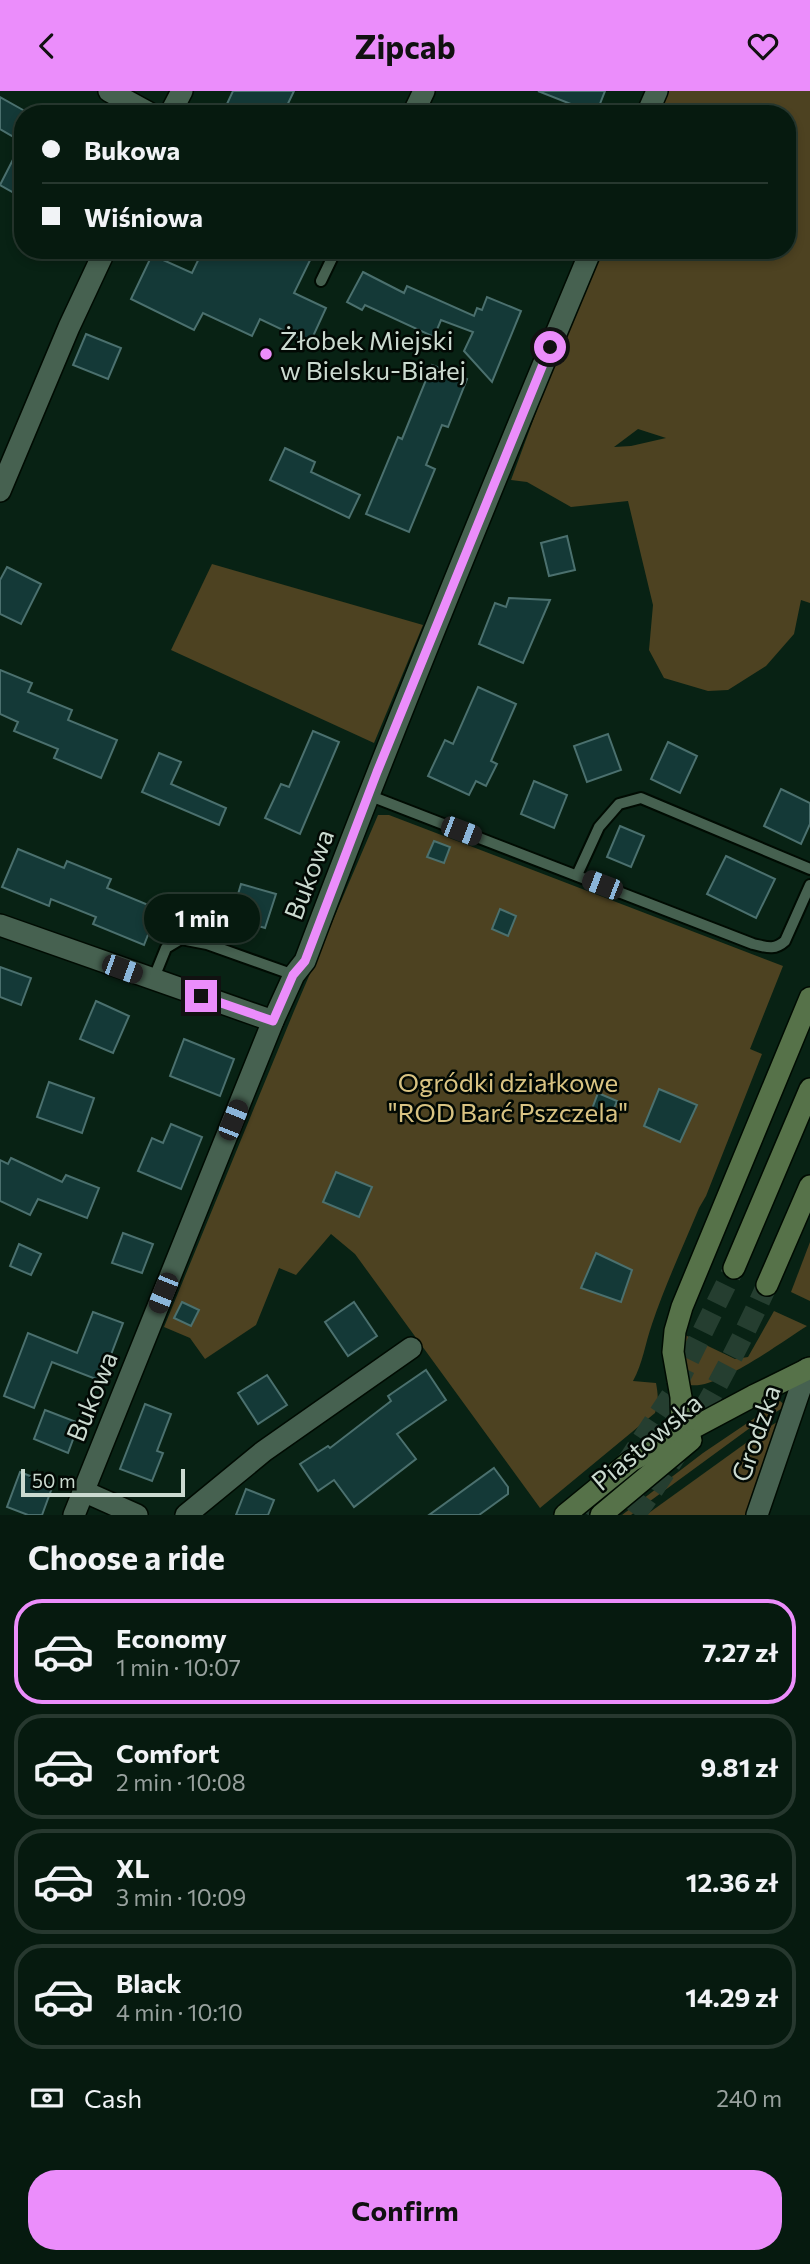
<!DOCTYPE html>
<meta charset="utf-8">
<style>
:root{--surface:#061a0f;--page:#14271d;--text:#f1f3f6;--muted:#98a19e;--line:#27382f;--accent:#eb8dfb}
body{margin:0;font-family:Commissioner,sans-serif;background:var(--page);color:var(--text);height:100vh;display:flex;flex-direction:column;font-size:26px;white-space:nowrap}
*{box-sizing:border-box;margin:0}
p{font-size:23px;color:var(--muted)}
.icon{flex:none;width:38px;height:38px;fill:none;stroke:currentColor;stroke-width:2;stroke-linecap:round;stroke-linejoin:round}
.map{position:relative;height:1424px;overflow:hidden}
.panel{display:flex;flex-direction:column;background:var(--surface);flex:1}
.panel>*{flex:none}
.hud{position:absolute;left:14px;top:14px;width:782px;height:154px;border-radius:28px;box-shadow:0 4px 10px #0003,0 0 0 2px var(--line);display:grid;align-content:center;height:154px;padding:0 28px;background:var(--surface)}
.scale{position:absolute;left:21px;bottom:18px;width:164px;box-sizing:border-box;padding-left:7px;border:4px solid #cbdad0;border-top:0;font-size:19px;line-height:24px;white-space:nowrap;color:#cbdad0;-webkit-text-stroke:5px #020904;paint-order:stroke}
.end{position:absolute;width:32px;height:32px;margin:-16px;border:9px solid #eb8dfb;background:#111;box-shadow:0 0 0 4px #111}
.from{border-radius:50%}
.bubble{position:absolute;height:49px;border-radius:24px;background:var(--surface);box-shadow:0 4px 10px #0003,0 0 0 2px var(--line);font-size:23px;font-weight:700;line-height:49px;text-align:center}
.car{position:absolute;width:21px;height:42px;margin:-21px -10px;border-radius:9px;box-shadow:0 0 5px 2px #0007;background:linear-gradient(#222 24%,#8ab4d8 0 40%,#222 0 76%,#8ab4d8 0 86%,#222 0)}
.hud b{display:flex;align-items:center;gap:24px;height:66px;font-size:26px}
.hud b+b{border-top:2px solid var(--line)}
.hud i{width:18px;height:18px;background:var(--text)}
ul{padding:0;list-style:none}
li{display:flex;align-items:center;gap:21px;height:105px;margin:0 14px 10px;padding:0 14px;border:4px solid var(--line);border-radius:28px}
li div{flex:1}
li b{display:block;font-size:26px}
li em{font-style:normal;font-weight:700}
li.on{border-color:var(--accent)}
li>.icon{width:63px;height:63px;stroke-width:1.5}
h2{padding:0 28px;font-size:32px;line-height:84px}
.pay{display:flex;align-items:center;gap:18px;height:77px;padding:0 28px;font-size:26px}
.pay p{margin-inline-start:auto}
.button{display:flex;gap:14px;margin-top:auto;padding:14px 28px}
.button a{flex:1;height:80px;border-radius:28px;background:var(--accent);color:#111;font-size:28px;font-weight:700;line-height:80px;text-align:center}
header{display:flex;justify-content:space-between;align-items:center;height:91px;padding:0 28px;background:var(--accent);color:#111;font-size:32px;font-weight:700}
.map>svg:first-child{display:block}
.green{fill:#4d4221;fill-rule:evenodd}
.building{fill:#143937;stroke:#4b706e;stroke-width:2}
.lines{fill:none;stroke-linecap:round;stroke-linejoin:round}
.secondary-tunnel{stroke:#253e30;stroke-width:21;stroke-dasharray:21 10;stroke-linecap:butt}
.lane-casing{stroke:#000b02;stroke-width:14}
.street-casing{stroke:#000b02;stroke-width:24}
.secondary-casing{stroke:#000b02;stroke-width:24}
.lane{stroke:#466150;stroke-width:10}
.street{stroke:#466150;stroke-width:21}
.secondary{stroke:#567249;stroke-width:21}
.route{stroke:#eb8dfb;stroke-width:9}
.poi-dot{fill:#eb8dfb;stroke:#020904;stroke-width:2.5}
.labels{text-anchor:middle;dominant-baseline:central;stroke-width:5;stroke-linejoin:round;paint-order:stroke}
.poi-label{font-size:26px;fill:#cbdad0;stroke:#020904;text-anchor:start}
.street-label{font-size:26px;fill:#cbdad0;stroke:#020904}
.park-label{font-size:26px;fill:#d9c382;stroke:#020904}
</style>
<header><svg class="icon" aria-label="back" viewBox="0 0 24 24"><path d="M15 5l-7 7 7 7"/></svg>Zipcab<svg class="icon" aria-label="heart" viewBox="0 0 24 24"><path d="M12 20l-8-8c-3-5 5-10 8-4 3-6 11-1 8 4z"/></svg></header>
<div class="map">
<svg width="810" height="1424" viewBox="0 0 810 1424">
<rect width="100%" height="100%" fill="#082214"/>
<!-- green -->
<g class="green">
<path d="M661,0H810V512L801,509L794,543L766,575L728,599L708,600L664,587L649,559L653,514L628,410L571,416L527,391L511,389L594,165L598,159H788V23H652ZM638,338L666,347L631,355L614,356Z"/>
<polygon points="212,473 423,534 374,652 171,559"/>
<path d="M378,724H389L783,875L750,958L762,963L706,1105L699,1117C683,1156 665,1194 652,1233C645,1253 643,1272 633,1290L656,1292C658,1303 659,1311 655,1322L540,1417L355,1163L331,1143L296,1184L279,1177L256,1234L205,1268L190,1247L164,1236L294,920Z"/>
<polygon points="810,1151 810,1210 791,1201"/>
<path d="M774,1220L807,1235C783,1250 717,1299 690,1294L683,1268V1243L735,1268L748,1266Z"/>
<polygon points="780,1310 786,1315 754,1334 631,1424 622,1424 703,1362"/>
<polygon points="782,1328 747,1424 646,1424 764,1339"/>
</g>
<!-- building -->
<g class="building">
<polygon points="233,0 294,0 283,23 241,23 226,15"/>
<polygon points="538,0 605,0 596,23"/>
<polygon points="0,6 23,19 23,107 0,94 22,51 0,38"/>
<polygon points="203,159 315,159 294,202 326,217 310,252 260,228 252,245 203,222 194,239 131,208 152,164 192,182"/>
<polygon points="363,181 404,202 407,195 474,225 477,217 482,219 487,206 521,220 492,291 464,260 473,241 441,229 434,246 365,214 362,219 347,211"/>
<polygon points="86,243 121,257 108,288 73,274"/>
<polygon points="432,274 467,288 448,336 442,334 426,374 435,378 409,441 366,423 398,346 402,348"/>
<polygon points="285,357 315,371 311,381 360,404 349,427 270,389"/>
<polygon points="567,445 575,479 549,485 541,452"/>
<polygon points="7,476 41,493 21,533 0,523 0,489"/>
<polygon points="509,507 550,509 523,572 479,553 495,512 506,516"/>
<polygon points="0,579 32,592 28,601 72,619 68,629 117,649 101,687 54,667 58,658 14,640 18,631 0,623"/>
<polygon points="478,596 516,613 491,670 497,673 486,695 476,690 469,704 428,685 445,649 453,653"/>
<polygon points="313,640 339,651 300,743 265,727 281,693 289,696"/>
<polygon points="608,643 621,679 587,691 574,655"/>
<polygon points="668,651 697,665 680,702 651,688"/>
<polygon points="159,662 181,671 171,693 226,717 219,734 142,701"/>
<polygon points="534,690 567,704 554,737 521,723"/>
<polygon points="781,698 810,712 810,733 801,753 764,735"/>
<polygon points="620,735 644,745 631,776 607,766"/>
<polygon points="434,750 450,756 444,772 427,766"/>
<polygon points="18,758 64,777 67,770 111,788 107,797 158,818 144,854 93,833 96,826 51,808 49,815 2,796"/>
<polygon points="726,765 775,788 756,827 707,803"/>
<polygon points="241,793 276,803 265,837 231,827"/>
<polygon points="500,818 516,825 508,845 492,838"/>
<polygon points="0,876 31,887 21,914 0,906"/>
<polygon points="96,910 129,925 113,962 80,948"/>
<polygon points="184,948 234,968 220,1005 170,985"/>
<polygon points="49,991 94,1007 82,1042 37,1026"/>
<polygon points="659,998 697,1014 680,1051 644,1035"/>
<polygon points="598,1002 617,1010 611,1025 592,1018"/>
<polygon points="171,1033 202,1046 181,1098 138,1080 152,1047 163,1052"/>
<polygon points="11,1067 62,1091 66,1084 99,1097 87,1127 38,1108 30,1124 0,1110 0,1069 8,1073"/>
<polygon points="336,1081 372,1096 359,1126 323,1111"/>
<polygon points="123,1142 153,1153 142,1182 112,1172"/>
<polygon points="19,1153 41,1163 31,1184 10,1175"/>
<polygon points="596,1162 632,1179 621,1211 581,1197"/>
<polygon points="182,1211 199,1219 191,1235 174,1227"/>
<polygon points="354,1211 377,1245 348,1265 325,1231"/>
<polygon points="93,1221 123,1232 101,1290 52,1271 34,1317 4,1305 28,1242 77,1262"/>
<polygon points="426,1279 446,1309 397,1343 416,1368 354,1416 334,1389 318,1400 300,1373 328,1355 330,1357 391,1310 388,1305"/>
<polygon points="267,1284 287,1314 258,1333 238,1302"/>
<polygon points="145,1313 171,1323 157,1360 163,1362 152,1390 120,1378"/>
<polygon points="45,1319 79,1332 68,1362 34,1348"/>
<polygon points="494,1377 508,1396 508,1403 479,1424 429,1424"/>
<polygon points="20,1381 53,1394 42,1424 28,1424 7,1416"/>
<polygon points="246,1398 274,1409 268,1424 236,1424"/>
</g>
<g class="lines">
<!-- secondary-tunnel -->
<g class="secondary-tunnel">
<polyline points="588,1424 630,1367 671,1305 734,1177"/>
<path d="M635,1424C689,1350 729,1277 767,1194"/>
</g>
<defs>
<g id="lane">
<polyline points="321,190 336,159"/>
<path d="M368,704L753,853C766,856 774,860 785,850L810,794"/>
<polyline points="577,784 599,736 619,713 641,707 810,778"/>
<polyline points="153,889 166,857 181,848 207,853 294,884"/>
</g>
<g id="street">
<polyline points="109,0 151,23"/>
<polyline points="170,23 182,0"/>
<polyline points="413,23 424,0"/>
<polyline points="647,23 657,0"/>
<polyline points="0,400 69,236 105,159"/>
<polyline points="0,834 273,930"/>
<polyline points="83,1400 137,1424"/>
<path d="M74,1424L273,930L294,884L305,870C395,631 492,395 591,159"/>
<polyline points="186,1424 264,1360 411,1257"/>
<polyline points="757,1424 807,1278"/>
</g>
<g id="secondary">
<polyline points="734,1177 810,998"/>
<polyline points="767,1194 810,1095"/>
<polyline points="682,1343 681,1306 673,1261 675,1240 682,1216 810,907"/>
<polyline points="565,1424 631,1370 753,1305 810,1277"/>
<polyline points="601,1424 691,1349"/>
</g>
</defs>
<!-- lane casing -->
<use href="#lane" class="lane-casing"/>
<!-- street casing -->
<use href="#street" class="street-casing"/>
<!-- secondary casing -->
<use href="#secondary" class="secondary-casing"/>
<!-- lane -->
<use href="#lane" class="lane"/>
<!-- street -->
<use href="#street" class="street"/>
<!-- secondary -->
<use href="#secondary" class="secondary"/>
</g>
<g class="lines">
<!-- route -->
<polyline class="route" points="201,905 273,930 293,884 305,870 377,681 550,256"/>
</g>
<!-- markers -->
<circle class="poi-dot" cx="266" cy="263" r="7"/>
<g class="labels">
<!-- poi labels -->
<g class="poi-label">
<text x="280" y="248">Żłobek Miejski<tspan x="280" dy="30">w Bielsku-Białej</tspan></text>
</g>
<!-- street labels -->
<g class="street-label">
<text transform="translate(308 783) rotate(-69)">Bukowa</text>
<text transform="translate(91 1305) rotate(-68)">Bukowa</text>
<text transform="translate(755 1342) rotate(-71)">Grodzka</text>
<text transform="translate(646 1350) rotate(-40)">Piastowska</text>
</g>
<!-- park labels -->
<g class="park-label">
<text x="508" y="990">Ogródki działkowe<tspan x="508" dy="30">"ROD Barć Pszczela"</tspan></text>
</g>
</g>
</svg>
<div class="scale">50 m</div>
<i class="end from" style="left:550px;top:256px"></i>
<i class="end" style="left:201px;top:905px"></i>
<div class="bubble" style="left:144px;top:803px;width:116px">1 min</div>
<i class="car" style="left:461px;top:740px;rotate:111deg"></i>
<i class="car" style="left:602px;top:794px;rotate:291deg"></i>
<i class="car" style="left:122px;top:878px;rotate:110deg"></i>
<i class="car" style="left:233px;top:1029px;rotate:22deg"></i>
<i class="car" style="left:163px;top:1202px;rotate:202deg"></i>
<div class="hud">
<b><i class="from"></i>Bukowa</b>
<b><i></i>Wiśniowa</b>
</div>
</div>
<section class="panel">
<h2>Choose a ride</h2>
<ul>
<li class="on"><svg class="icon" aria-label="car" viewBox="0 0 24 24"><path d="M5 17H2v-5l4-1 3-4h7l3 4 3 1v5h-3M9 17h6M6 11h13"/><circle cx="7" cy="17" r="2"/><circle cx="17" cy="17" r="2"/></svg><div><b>Economy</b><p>1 min · 10:07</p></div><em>7.27 zł</em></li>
<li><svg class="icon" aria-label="car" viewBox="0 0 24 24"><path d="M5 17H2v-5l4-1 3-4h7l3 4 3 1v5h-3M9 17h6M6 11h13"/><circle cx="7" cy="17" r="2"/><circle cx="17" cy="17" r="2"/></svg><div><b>Comfort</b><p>2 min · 10:08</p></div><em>9.81 zł</em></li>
<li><svg class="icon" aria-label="car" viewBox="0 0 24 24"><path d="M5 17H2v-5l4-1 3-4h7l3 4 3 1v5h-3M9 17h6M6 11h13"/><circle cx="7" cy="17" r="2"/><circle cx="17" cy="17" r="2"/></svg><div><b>XL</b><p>3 min · 10:09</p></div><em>12.36 zł</em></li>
<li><svg class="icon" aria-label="car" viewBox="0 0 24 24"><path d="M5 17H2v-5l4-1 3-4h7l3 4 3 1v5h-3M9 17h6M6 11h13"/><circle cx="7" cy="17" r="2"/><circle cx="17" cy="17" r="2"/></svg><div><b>Black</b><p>4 min · 10:10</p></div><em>14.29 zł</em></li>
</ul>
<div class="pay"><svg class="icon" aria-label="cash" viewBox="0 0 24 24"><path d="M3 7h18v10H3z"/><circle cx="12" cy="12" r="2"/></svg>Cash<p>240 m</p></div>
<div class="button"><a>Confirm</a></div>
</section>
